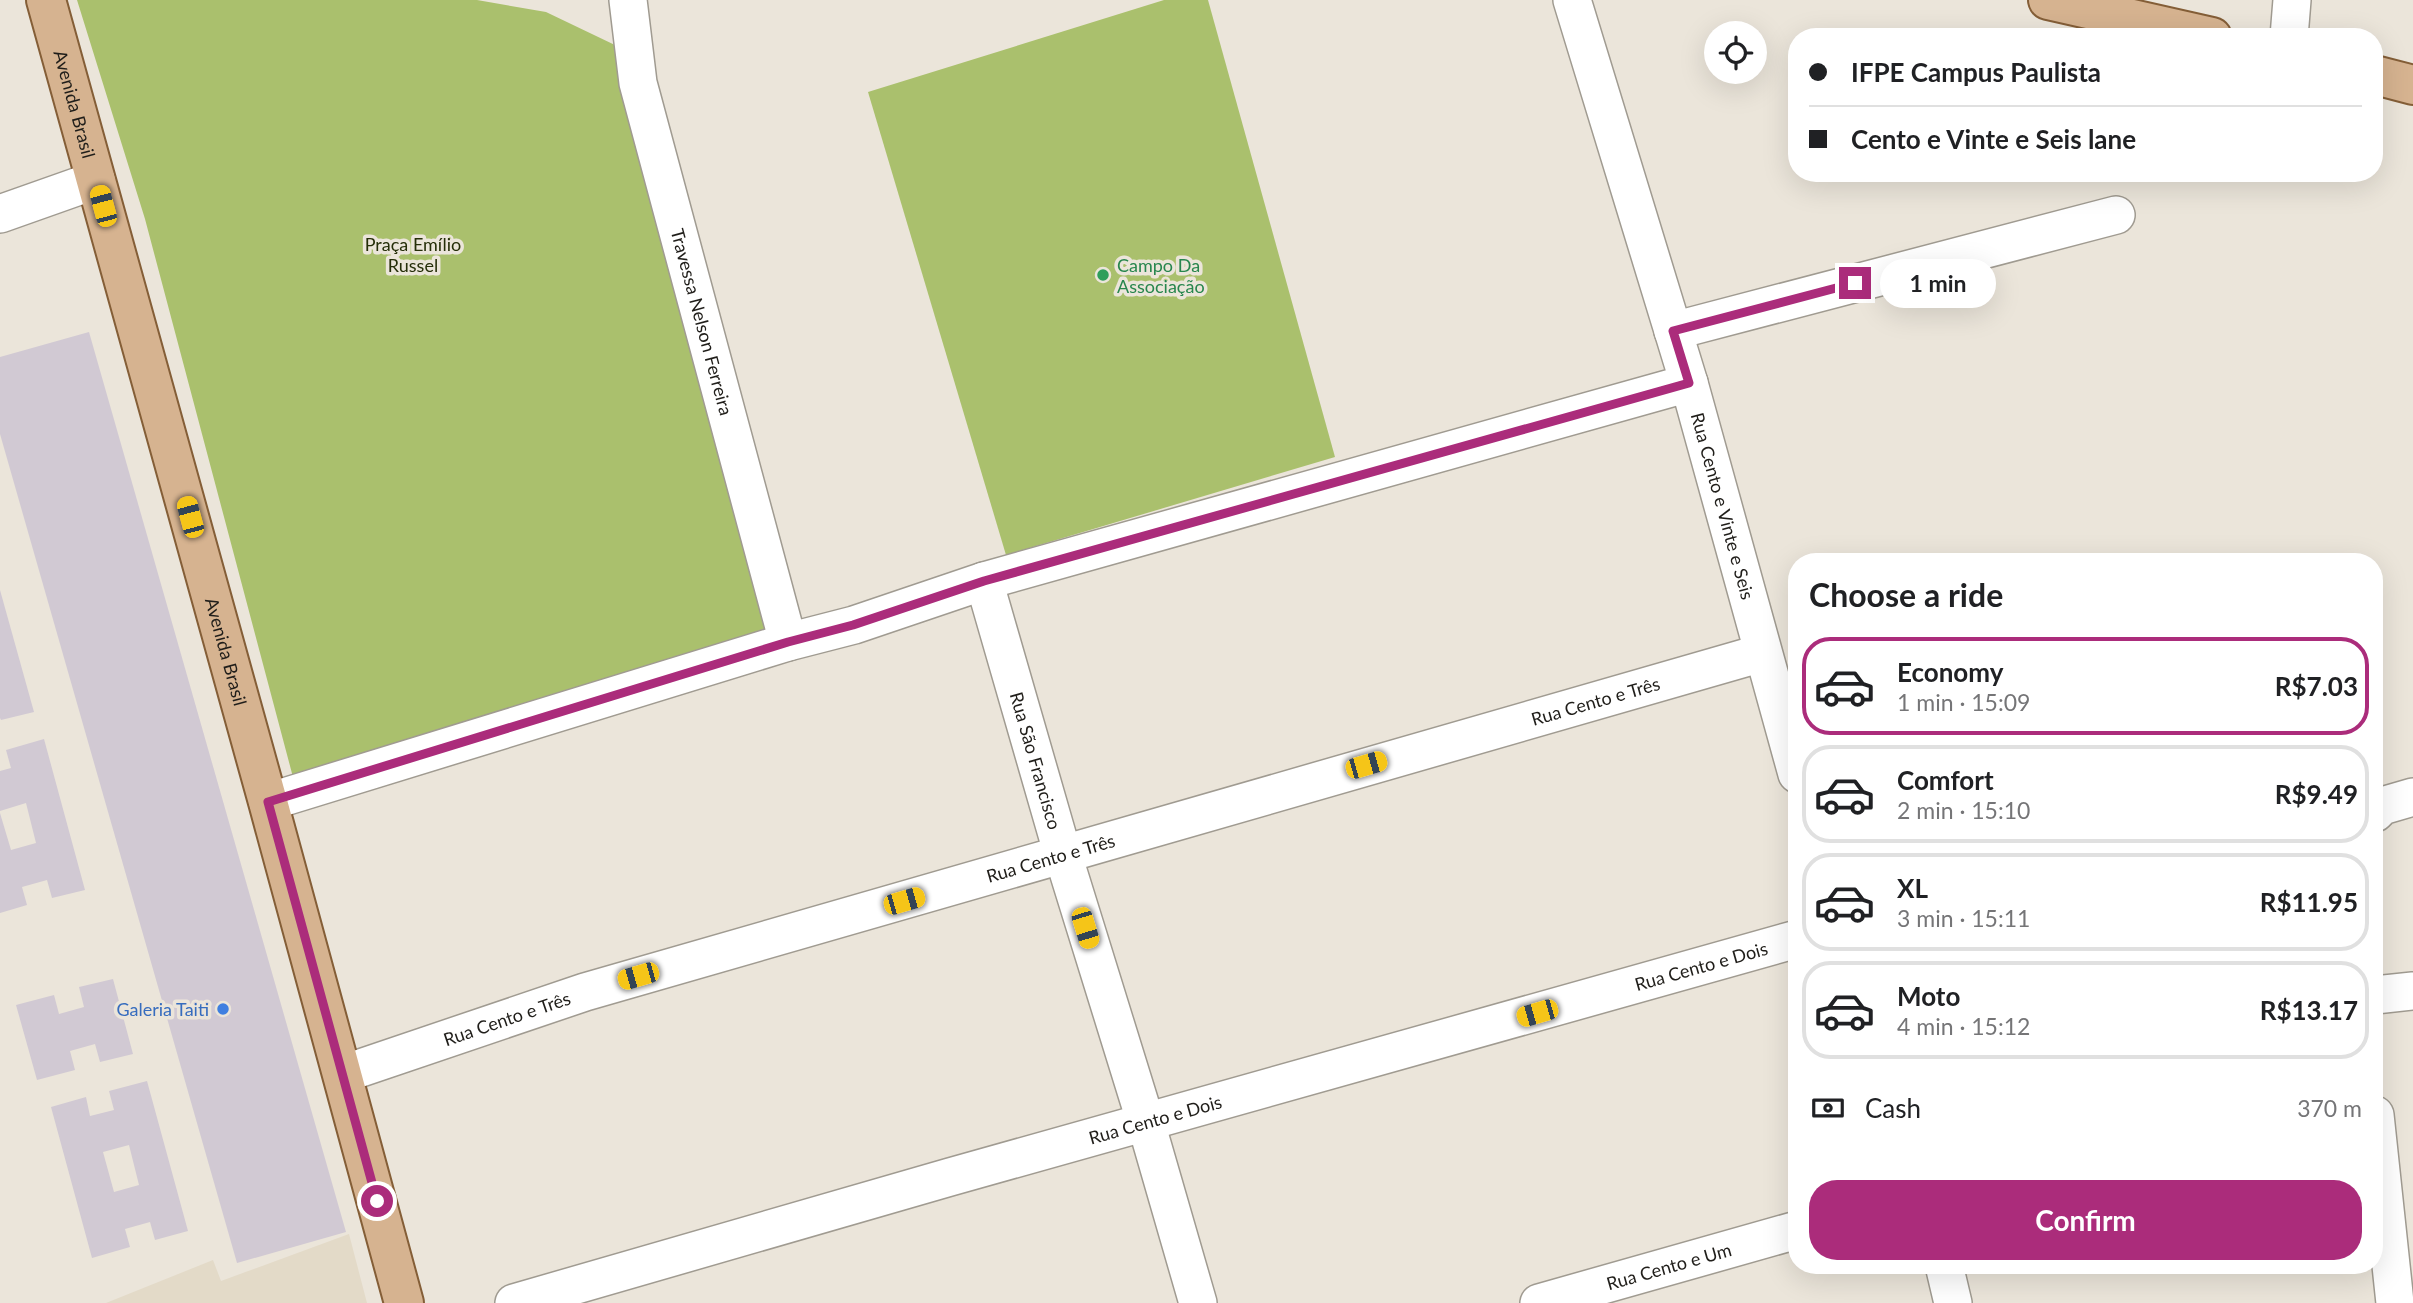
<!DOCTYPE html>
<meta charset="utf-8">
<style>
:root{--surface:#fff;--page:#f6f6f6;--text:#202124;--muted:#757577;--line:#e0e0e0;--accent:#ab2c7b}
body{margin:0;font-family:Lato,sans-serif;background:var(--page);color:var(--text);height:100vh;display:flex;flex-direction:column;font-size:26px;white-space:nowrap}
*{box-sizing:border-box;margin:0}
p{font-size:23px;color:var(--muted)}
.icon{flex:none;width:38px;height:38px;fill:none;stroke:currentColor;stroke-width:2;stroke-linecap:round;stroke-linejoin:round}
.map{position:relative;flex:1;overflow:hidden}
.sheet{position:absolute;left:1788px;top:553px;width:595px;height:721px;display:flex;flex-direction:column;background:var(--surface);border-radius:28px;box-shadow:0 7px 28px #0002}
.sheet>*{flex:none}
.hud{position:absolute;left:1788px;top:28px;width:595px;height:154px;border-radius:28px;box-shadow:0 7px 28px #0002;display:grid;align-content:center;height:154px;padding:0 21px;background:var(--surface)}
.buttons{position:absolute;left:1704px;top:21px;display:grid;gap:14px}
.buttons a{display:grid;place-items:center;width:63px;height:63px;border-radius:50%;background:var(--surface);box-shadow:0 7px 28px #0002;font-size:35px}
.end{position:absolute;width:32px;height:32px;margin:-16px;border:9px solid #ab2c7b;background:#fff;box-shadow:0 0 0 4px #fff}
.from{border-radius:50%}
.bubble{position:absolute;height:49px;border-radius:24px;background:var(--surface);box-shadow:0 7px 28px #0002;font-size:23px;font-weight:700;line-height:49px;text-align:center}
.car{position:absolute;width:21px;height:42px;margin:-21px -10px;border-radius:9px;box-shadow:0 0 5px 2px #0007;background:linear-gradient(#f5c518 24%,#345 0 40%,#f5c518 0 76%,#345 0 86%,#f5c518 0)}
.hud b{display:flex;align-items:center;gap:24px;height:66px;font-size:26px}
.hud b+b{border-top:2px solid var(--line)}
.hud i{width:18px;height:18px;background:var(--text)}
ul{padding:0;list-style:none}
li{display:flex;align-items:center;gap:21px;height:98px;margin:0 14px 10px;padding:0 7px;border:4px solid var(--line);border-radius:28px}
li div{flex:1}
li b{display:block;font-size:26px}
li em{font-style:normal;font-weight:700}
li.active{border-color:var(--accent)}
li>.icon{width:63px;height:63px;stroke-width:1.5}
h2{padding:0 21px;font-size:32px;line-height:84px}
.pay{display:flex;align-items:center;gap:18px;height:77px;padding:0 21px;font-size:26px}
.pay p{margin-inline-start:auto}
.action{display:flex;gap:14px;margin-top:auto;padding:14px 21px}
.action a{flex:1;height:80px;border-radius:28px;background:var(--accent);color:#fff;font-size:28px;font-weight:700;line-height:80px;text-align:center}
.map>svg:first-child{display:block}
.built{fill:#e3dac8}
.green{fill:#aac06d}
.building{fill:#d1c9d3;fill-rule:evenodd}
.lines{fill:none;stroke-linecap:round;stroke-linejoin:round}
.minor-casing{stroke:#a09b91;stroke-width:40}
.major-casing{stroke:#845e37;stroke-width:42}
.minor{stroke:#fff;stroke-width:37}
.major{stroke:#d6b390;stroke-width:38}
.route{stroke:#ab2c7b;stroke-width:9}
.leisure-dot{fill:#2e9e5b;stroke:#ebe5da;stroke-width:2.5}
.shop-dot{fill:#3f7fe0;stroke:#ebe5da;stroke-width:2.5}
.labels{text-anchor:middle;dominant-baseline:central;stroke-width:7;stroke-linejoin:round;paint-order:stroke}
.street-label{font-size:18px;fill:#201e1a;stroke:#ebe5da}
.park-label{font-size:18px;fill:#252e08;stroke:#ebe5da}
.leisure-label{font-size:18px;fill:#27864d;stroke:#ebe5da;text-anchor:start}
.shop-label{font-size:18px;fill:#366cbe;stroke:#ebe5da;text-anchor:end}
</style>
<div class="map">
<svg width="2413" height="1303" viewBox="0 0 2413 1303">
<rect width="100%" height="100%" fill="#ebe5da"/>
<!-- built -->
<polygon class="built" points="349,1234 367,1303 106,1303 213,1260 221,1281"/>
<!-- green -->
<g class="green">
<polygon points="77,0 477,0 546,12 617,46 770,632 294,781 145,219"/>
<polygon points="1164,0 1208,0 1335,457 1006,555 868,92"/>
</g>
<!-- building -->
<g class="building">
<polygon points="89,332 346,1232 237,1263 0,434 0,357"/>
<polygon points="0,590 34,712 1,720 0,718"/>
<polygon points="44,739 85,890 52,898 47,880 22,887 27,905 0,913 0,813 11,850 36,843 26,803 0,811 0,771 11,768 6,750"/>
<polygon points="113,979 133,1054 100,1062 95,1044 70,1051 75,1070 37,1080 16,1005 54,995 59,1014 84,1007 79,987"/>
<path d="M147,1081L188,1231L155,1240L150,1222L125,1229L130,1247L92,1258L51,1107L86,1097L90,1116L114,1110L109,1091ZM129,1145L139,1185L114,1192L103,1152Z"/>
</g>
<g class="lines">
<defs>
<g id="minor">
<path id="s1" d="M628,0L638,83L788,642"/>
<path id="s2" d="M1572,0L1689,383L1797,774"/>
<polyline points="2289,37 2292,0"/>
<polyline points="0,214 96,180"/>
<polyline points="1673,331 2116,215"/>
<path id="s3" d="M984,581L1063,855L1146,1123L1198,1303"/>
<polyline points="268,802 788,642 854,625 984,581 1689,383"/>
<polyline points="2375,813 2382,806 2413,797"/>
<polyline points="2375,995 2413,991"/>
<path id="s4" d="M343,1074L585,992L1762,653"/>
<polyline points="2375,1115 2395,1303"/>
<polyline points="1944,1265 1953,1303"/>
<path id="s5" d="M514,1303L950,1177L1797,939"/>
<path id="s6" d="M1539,1303L1797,1230"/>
</g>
<g id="major">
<path id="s7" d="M46,0L268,802L404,1303"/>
<polyline points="2048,0 2212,37"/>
<polyline points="2375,75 2413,85"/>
</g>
</defs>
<!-- minor casing -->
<use href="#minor" class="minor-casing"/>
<!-- major casing -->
<use href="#major" class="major-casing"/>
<!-- minor -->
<use href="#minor" class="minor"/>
<!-- major -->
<use href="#major" class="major"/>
</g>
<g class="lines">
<!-- route -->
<polyline class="route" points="377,1201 268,802 788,642 853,625 984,581 1689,383 1673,331 1855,283"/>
</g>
<!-- markers -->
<circle class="leisure-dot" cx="1103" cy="275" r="7"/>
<circle class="shop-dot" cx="223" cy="1009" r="7"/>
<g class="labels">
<!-- street labels -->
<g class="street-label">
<text stroke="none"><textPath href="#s7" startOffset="108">Avenida Brasil</textPath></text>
<text stroke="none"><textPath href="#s1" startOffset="331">Travessa Nelson Ferreira</textPath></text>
<text stroke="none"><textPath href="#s2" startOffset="528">Rua Cento e Vinte e Seis</textPath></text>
<text stroke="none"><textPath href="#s7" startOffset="676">Avenida Brasil</textPath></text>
<text stroke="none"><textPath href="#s4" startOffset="1307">Rua Cento e Três</textPath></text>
<text stroke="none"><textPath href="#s3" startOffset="187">Rua São Francisco</textPath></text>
<text stroke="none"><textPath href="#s4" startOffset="740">Rua Cento e Três</textPath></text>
<text stroke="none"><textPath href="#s5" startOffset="1234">Rua Cento e Dois</textPath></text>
<text stroke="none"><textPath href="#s4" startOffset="173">Rua Cento e Três</textPath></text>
<text stroke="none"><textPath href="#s5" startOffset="667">Rua Cento e Dois</textPath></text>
<text stroke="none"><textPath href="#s6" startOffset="135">Rua Cento e Um</textPath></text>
</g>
<!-- park labels -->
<g class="park-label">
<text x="413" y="244">Praça Emílio<tspan x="413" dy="21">Russel</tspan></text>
</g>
<!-- leisure labels -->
<g class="leisure-label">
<text x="1117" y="265">Campo Da<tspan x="1117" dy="21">Associação</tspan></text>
</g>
<!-- shop labels -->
<g class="shop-label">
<text x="209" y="1009">Galeria Taiti</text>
</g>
</g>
</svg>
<div class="buttons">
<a><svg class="icon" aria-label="locate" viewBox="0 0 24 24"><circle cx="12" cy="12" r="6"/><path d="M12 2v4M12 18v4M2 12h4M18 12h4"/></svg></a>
</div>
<i class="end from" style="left:377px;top:1201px"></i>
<i class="end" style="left:1855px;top:283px"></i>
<div class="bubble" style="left:1880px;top:259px;width:116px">1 min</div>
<i class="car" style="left:103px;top:206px;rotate:345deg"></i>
<i class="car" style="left:190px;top:517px;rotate:345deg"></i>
<i class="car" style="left:1366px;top:765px;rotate:74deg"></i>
<i class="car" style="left:904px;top:901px;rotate:74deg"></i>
<i class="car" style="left:1085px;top:928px;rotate:163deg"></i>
<i class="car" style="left:638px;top:976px;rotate:254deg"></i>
<i class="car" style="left:1537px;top:1013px;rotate:254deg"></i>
<div class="hud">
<b><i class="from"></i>IFPE Campus Paulista</b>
<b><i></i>Cento e Vinte e Seis lane</b>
</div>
<section class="sheet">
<h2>Choose a ride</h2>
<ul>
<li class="active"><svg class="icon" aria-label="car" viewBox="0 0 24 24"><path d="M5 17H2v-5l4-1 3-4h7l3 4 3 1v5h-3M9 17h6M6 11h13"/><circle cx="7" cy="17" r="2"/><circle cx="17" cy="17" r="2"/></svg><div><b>Economy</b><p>1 min · 15:09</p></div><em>R$7.03</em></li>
<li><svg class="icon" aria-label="car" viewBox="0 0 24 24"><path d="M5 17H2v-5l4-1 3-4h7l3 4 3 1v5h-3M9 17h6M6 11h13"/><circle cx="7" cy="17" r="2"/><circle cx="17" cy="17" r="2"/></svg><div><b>Comfort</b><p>2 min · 15:10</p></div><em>R$9.49</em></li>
<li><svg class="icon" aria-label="car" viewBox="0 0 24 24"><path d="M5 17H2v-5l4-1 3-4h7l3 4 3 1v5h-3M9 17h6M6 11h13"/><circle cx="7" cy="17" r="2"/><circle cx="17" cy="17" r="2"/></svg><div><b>XL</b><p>3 min · 15:11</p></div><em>R$11.95</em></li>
<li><svg class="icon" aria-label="car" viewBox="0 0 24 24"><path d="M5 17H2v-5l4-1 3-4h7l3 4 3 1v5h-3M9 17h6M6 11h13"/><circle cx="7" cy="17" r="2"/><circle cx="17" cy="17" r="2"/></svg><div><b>Moto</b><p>4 min · 15:12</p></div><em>R$13.17</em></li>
</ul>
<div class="pay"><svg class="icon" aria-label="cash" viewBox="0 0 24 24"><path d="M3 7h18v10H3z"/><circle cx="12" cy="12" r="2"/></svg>Cash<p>370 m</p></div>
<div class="action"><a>Confirm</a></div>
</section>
</div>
